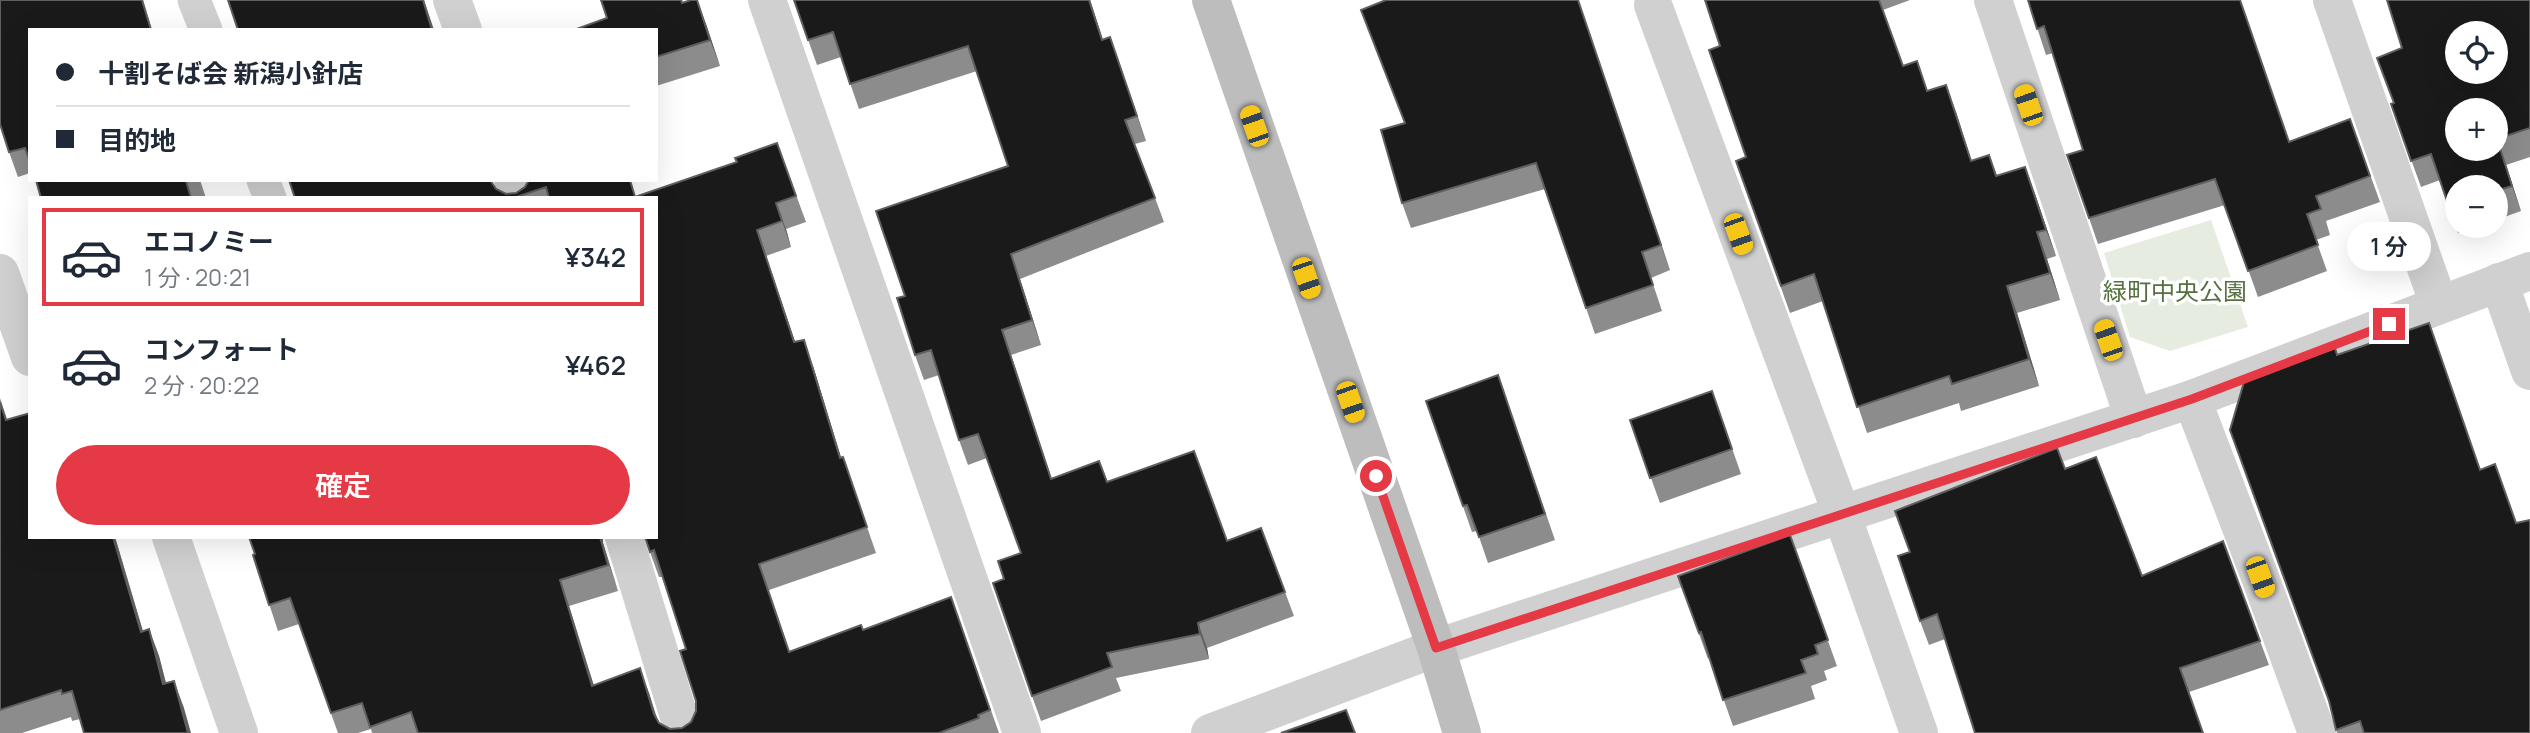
<!DOCTYPE html>
<html lang="ja">
<meta charset="utf-8">
<style>
:root{--surface:#fff;--page:#f6f6f7;--text:#1f2937;--muted:#747a83;--line:#e0e1e3;--accent:#e63946}
body{margin:0;font-family:Manrope,"Noto Sans JP",sans-serif;background:var(--page);color:var(--text);height:100vh;display:flex;flex-direction:column;font-size:26px;white-space:nowrap}
*{box-sizing:border-box;margin:0}
p{font-size:23px;color:var(--muted)}
.icon{flex:none;width:38px;height:38px;fill:none;stroke:currentColor;stroke-width:2;stroke-linecap:round;stroke-linejoin:round}
.map{position:relative;flex:1;overflow:hidden}
.sheet{position:absolute;left:28px;top:196px;width:630px;height:343px;display:flex;flex-direction:column;background:var(--surface);border-radius:0px;box-shadow:0 7px 28px #0002}
.sheet>*{flex:none}
.banner{position:absolute;left:28px;top:28px;width:630px;height:154px;border-radius:0px;box-shadow:0 7px 28px #0002;display:grid;align-content:center;height:154px;padding:0 28px;background:var(--surface)}
.controls{position:absolute;left:2445px;top:21px;display:grid;gap:14px}
.controls a{display:grid;place-items:center;width:63px;height:63px;border-radius:50%;background:var(--surface);box-shadow:0 7px 28px #0002;font-size:35px}
.end{position:absolute;width:32px;height:32px;margin:-16px;border:9px solid #e63946;background:#fff;box-shadow:0 0 0 4px #fff}
.from{border-radius:50%}
.bubble{position:absolute;height:49px;border-radius:24px;background:var(--surface);box-shadow:0 7px 28px #0002;font-size:23px;font-weight:600;line-height:49px;text-align:center}
.car{position:absolute;width:21px;height:42px;margin:-21px -10px;border-radius:9px;box-shadow:0 0 5px 2px #0007;background:linear-gradient(#f5c518 24%,#345 0 40%,#f5c518 0 76%,#345 0 86%,#f5c518 0)}
.banner b{display:flex;align-items:center;gap:24px;height:66px;font-size:26px}
.banner b+b{border-top:2px solid var(--line)}
.banner i{width:18px;height:18px;background:var(--text)}
ul{padding:12px 0 0;list-style:none}
li{display:flex;align-items:center;gap:21px;height:98px;margin:0 14px 10px;padding:0 14px;border:4px solid transparent;border-radius:0px}
li div{flex:1}
li b{display:block;font-size:26px}
li em{font-style:normal;font-weight:600}
li.active{border-color:var(--accent)}
li>.icon{width:63px;height:63px;stroke-width:1.5}
.button{display:flex;gap:14px;margin-top:auto;padding:14px 28px}
.button a{flex:1;height:80px;border-radius:42px;background:var(--accent);color:#fff;font-size:28px;font-weight:600;line-height:80px;text-align:center}
.map>svg:first-child{display:block}
.green{fill:#e6ecdf}
.lines{fill:none;stroke-linecap:round;stroke-linejoin:round}
.lane{stroke:#d0d0d0;stroke-width:33}
.street{stroke:#d0d0d0;stroke-width:38}
.secondary{stroke:#bdbdbd;stroke-width:38}
.wall{fill:#8c8c8c}
.shaded-wall{fill:#5f5f5f}
.building{fill:#1a1a1a;stroke:#5f5f5f;stroke-width:2;fill-rule:evenodd}
.route{stroke:#e63946;stroke-width:9}
.labels{text-anchor:middle;dominant-baseline:central;stroke-width:7;stroke-linejoin:round;paint-order:stroke}
.park-label{font-size:24px;fill:#56703f;stroke:#fff}
</style>
<div class="map">
<svg width="2530" height="733" viewBox="0 0 2530 733">
<rect width="100%" height="100%" fill="#fff"/>
<!-- green -->
<polygon class="green" points="2211,220 2248,327 2170,351 2130,337 2104,253"/>
<g class="lines">
<!-- lane -->
<g class="lane">
<polyline points="194,0 206,30"/>
<polyline points="263,180 270,198"/>
</g>
<!-- street -->
<g class="street">
<polyline points="452,0 463,30"/>
<polyline points="767,0 1022,733"/>
<polyline points="1993,0 2134,419"/>
<polyline points="2332,0 2439,305"/>
<polyline points="1653,5 1842,515 1919,733"/>
<polyline points="513,180 519,198"/>
<polyline points="0,273 30,357"/>
<polyline points="2499,282 2530,371"/>
<polyline points="2192,399 2260,577 2317,733"/>
<polyline points="171,537 239,733"/>
<polyline points="624,537 684,733"/>
<polyline points="1210,733 1436,648 2192,399 2530,271"/>
</g>
<!-- secondary -->
<polyline class="secondary" points="1211,0 1436,648 1462,733"/>
</g>
<!-- wall -->
<g class="wall">
<polygon points="601,0 682,0 683,2 706,24 720,66 656,86 656,30 607,18"/>
<polygon points="794,0 1090,0 1103,40 1119,62 1146,141 1135,144 1164,222 1020,279 1041,345 1011,355 1051,479 1107,482 1227,541 1261,528 1294,616 1207,648 1209,659 1116,678 1121,691 1041,721 1032,696 1004,579 1021,553 987,458 968,465 959,440 939,375 924,380 915,355 905,296 1008,166 977,71 859,109 841,57 817,65"/>
<polygon points="1705,0 1910,0 1883,10 1903,66 1927,91 1956,112 1971,161 1989,155 1997,175 2035,194 2056,256 2047,259 2060,300 2017,313 2039,386 1961,411 1959,403 1867,433 1823,301 1790,313 1736,161 1746,157 1720,46"/>
<polygon points="2028,0 2290,141 2350,119 2380,202 2326,221 2330,235 2316,240 2327,271 2258,297 2225,205 2098,244 2089,218 2083,150 2053,53 2046,55"/>
<polygon points="2530,0 2530,157 2506,165 2521,211 2496,220 2496,187 2457,187 2457,226 2479,226 2458,233 2440,180 2421,187 2391,104 2394,103 2402,48"/>
<polygon points="1586,23 1670,270 1651,278 1662,311 1595,334 1545,189 1411,228 1402,203 1404,123"/>
<polygon points="30,30 30,173 18,177 9,152"/>
<polygon points="777,143 806,222 786,229 791,247 766,256 795,342 813,366 841,457 843,457 876,553 769,590 790,652 863,630 951,597 999,733 372,733 371,729 358,733 338,733 299,624 278,631 253,555 603,543 618,591 569,606 594,686 649,693 657,718 659,723 670,729 682,728 691,722 696,711 696,701 686,649 662,577 659,577 650,552 656,198 295,198 492,184 496,189 506,194 516,193 525,187 529,180 636,197 737,162"/>
<polygon points="35,180 200,180 206,198 41,198"/>
<polygon points="2337,355 2530,733 2337,733 2329,701"/>
<polygon points="1498,375 1555,540 1488,563 1477,531 1472,532 1426,401"/>
<polygon points="1712,391 1741,474 1660,503 1630,420"/>
<polygon points="0,398 7,419 115,537 143,631 149,629 159,656 166,683 184,708 80,719 72,721 71,717 22,733 0,733"/>
<polygon points="2065,469 2142,576 2223,541 2269,665 2189,692 1945,639 1929,645 1920,621 1910,552"/>
<polygon points="1790,535 1837,666 1824,671 1827,680 1811,686 1815,699 1733,726 1709,658 1708,659 1678,576"/>
</g>
<!-- shaded-wall -->
<g class="shaded-wall">
<polygon points="142,0 143,0 152,30 151,30"/>
<polygon points="423,0 424,0 434,30 432,30"/>
<polygon points="697,0 706,24 720,66 710,40"/>
<polygon points="1089,0 1090,0 1111,65 1102,40"/>
<polygon points="1578,0 1586,23 1670,270 1661,245"/>
<polygon points="1110,37 1119,62 1146,141 1137,116"/>
<polygon points="1946,85 1956,112 1980,188 1971,161"/>
<polygon points="2497,139 2506,165 2521,211 2512,186"/>
<polygon points="2025,167 2035,194 2056,256 2046,230"/>
<polygon points="776,203 786,229 791,247 782,221"/>
<polygon points="757,230 766,256 804,368 794,342"/>
<polygon points="2037,232 2047,259 2060,300 2050,273"/>
<polygon points="1011,254 1020,279 1041,345 1032,320"/>
<polygon points="2007,286 2017,313 2039,386 2029,359"/>
<polygon points="1002,330 1011,355 1060,504 1051,479"/>
<polygon points="804,340 813,366 849,484 840,458"/>
<polygon points="113,537 115,537 151,659 141,632"/>
<polygon points="600,537 603,537 603,543 618,591"/>
<polygon points="560,580 569,606 602,712 592,686"/>
<polygon points="1198,623 1207,648 1209,659 1200,634"/>
<polygon points="149,629 159,656 173,711 163,684"/>
<polygon points="640,668 649,693 661,733 654,714"/>
<polygon points="174,681 184,708 191,733 188,733"/>
</g>
<!-- building -->
<g class="building">
<polygon points="0,0 142,0 151,30 30,30 30,162 25,148 9,152 0,124"/>
<polygon points="228,0 423,0 432,30 238,30"/>
<polygon points="601,0 681,0 682,3 691,0 697,0 710,40 656,57 656,30 574,30 607,18"/>
<polygon points="794,0 1089,0 1102,40 1110,37 1137,116 1125,120 1155,198 1011,254 1032,320 1002,330 1051,479 1099,461 1107,482 1194,451 1227,541 1261,528 1285,592 1198,623 1200,634 1107,653 1112,667 1032,696 993,583 1004,579 998,561 1021,553 978,434 959,440 931,350 915,355 897,298 905,296 876,211 1008,166 968,46 850,84 833,32 808,40"/>
<polygon points="1386,0 1578,0 1661,245 1642,252 1653,285 1586,308 1536,163 1402,203 1381,130 1405,123 1361,10"/>
<polygon points="1705,0 1879,0 1903,66 1917,61 1927,91 1946,85 1971,161 1989,155 1996,176 2025,167 2046,230 2037,232 2050,273 2007,286 2029,359 1952,384 1949,376 1857,407 1814,274 1781,286 1736,161 1746,157 1709,50 1720,46"/>
<polygon points="2028,0 2240,0 2289,142 2350,119 2370,176 2316,196 2321,209 2307,214 2318,245 2248,271 2215,179 2089,218 2067,155 2083,150 2044,26 2037,29"/>
<path d="M2387,0H2530V128L2497,139L2512,186L2496,191V187H2457V204L2449,207L2431,154L2411,161L2391,104L2394,103L2377,58L2402,48ZM2457,33H2496V72H2457ZM2457,110H2496V149H2457Z"/>
<polygon points="777,143 796,196 776,203 782,221 757,230 794,342 804,340 840,458 843,457 867,527 759,564 789,652 861,625 863,630 951,597 990,710 978,715 979,718 939,733 418,733 411,712 370,727 362,703 331,713 290,598 269,605 253,555 255,554 249,537 600,537 608,565 560,580 592,686 640,668 654,714 659,723 670,729 682,728 691,722 696,711 696,701 680,651 686,649 654,550 650,552 645,537 656,537 656,198 549,198 546,187 513,198 295,198 289,180 490,180 496,189 506,194 516,193 525,187 529,180 630,180 635,197 737,162 735,158"/>
<polygon points="36,180 187,180 186,181 191,198 41,198"/>
<polygon points="2429,323 2480,470 2495,464 2516,523 2530,520 2530,733 2364,733 2360,721 2336,730 2329,701 2230,430 2244,382 2335,348 2337,355"/>
<polygon points="1498,375 1545,514 1479,537 1467,505 1463,506 1426,401"/>
<polygon points="1712,391 1732,449 1650,478 1630,420"/>
<polygon points="0,402 6,420 30,413 30,537 113,537 141,632 149,629 163,684 174,681 188,733 84,733 72,691 62,694 61,690 0,710"/>
<polygon points="2057,448 2065,469 2096,457 2142,576 2223,541 2260,641 2180,668 2203,733 1975,733 1937,614 1920,621 1898,556 1910,552 1895,511"/>
<polygon points="1790,535 1828,640 1815,645 1818,654 1801,660 1806,673 1723,700 1701,632 1699,633 1678,576"/>
<polygon points="1346,710 1355,733 1281,733"/>
</g>
<g class="lines">
<!-- route -->
<polyline class="route" points="1376,476 1436,648 2192,399 2389,324"/>
</g>
<g class="labels">
<!-- park labels -->
<g class="park-label">
<text x="2175" y="290">緑町中央公園</text>
</g>
</g>
</svg>
<div class="controls">
<a><svg class="icon" aria-label="locate" viewBox="0 0 24 24"><circle cx="12" cy="12" r="6"/><path d="M12 2v4M12 18v4M2 12h4M18 12h4"/></svg></a>
<a>+</a>
<a>−</a>
</div>
<i class="end from" style="left:1376px;top:476px"></i>
<i class="end" style="left:2389px;top:324px"></i>
<div class="bubble" style="left:2347px;top:222px;width:84px">1 分</div>
<i class="car" style="left:2028px;top:105px;rotate:341deg"></i>
<i class="car" style="left:1254px;top:126px;rotate:341deg"></i>
<i class="car" style="left:1738px;top:234px;rotate:160deg"></i>
<i class="car" style="left:1306px;top:278px;rotate:161deg"></i>
<i class="car" style="left:2108px;top:340px;rotate:341deg"></i>
<i class="car" style="left:1350px;top:402px;rotate:161deg"></i>
<i class="car" style="left:2260px;top:577px;rotate:160deg"></i>
<div class="banner">
<b><i class="from"></i>十割そば会 新潟小針店</b>
<b><i></i>目的地</b>
</div>
<section class="sheet">
<ul>
<li class="active"><svg class="icon" aria-label="car" viewBox="0 0 24 24"><path d="M5 17H2v-5l4-1 3-4h7l3 4 3 1v5h-3M9 17h6M6 11h13"/><circle cx="7" cy="17" r="2"/><circle cx="17" cy="17" r="2"/></svg><div><b>エコノミー</b><p>1 分 · 20:21</p></div><em>¥342</em></li>
<li><svg class="icon" aria-label="car" viewBox="0 0 24 24"><path d="M5 17H2v-5l4-1 3-4h7l3 4 3 1v5h-3M9 17h6M6 11h13"/><circle cx="7" cy="17" r="2"/><circle cx="17" cy="17" r="2"/></svg><div><b>コンフォート</b><p>2 分 · 20:22</p></div><em>¥462</em></li>
</ul>
<div class="button"><a>確定</a></div>
</section>
</div>
